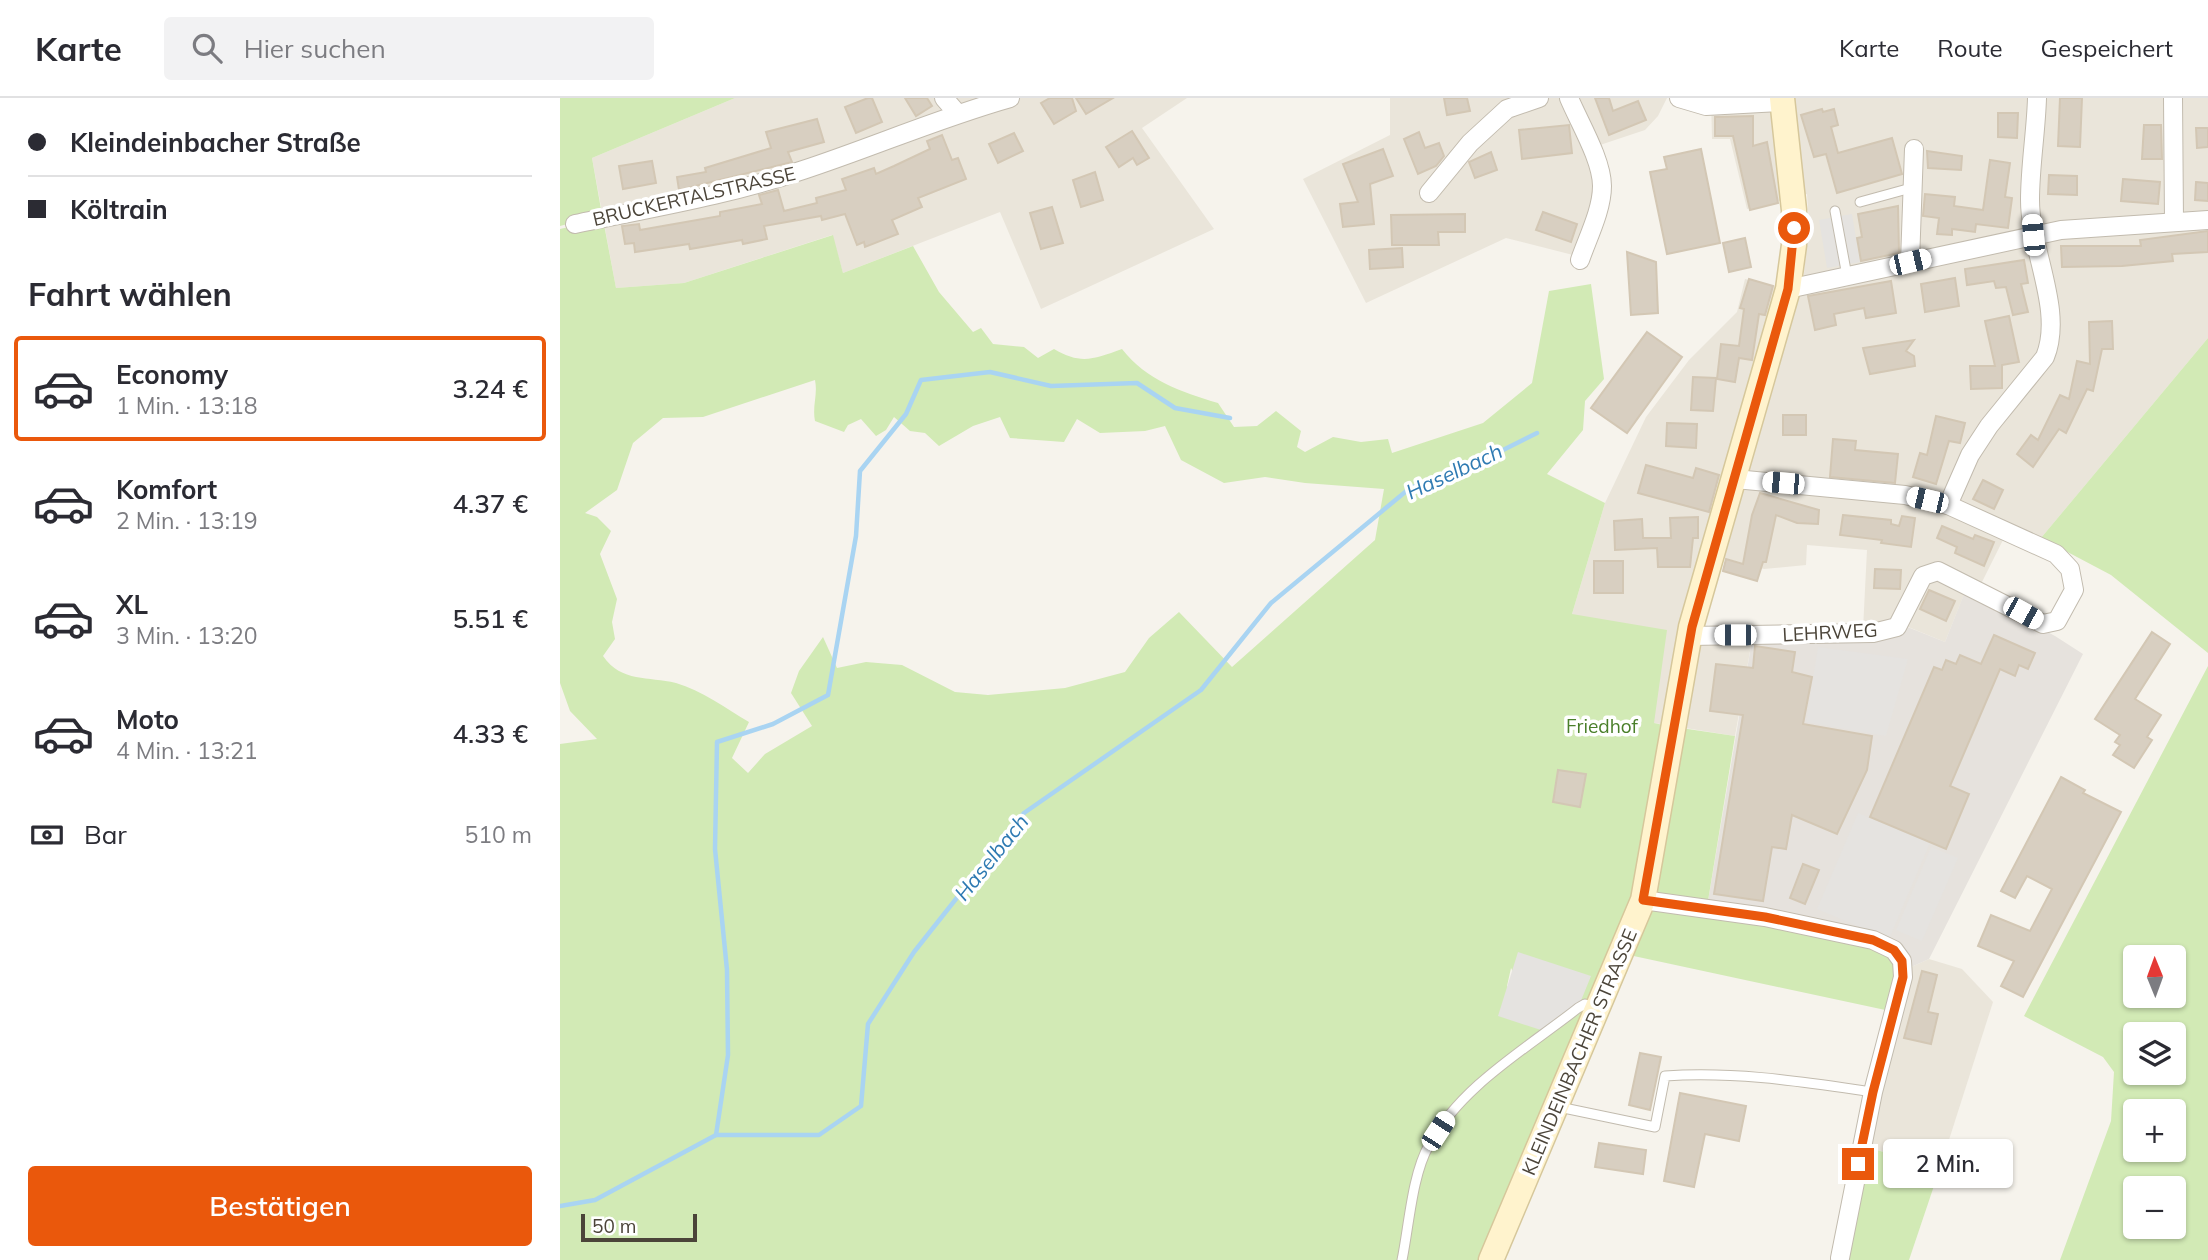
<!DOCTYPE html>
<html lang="de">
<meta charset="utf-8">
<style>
:root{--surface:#fff;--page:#f2f2f3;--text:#2b2b33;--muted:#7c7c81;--line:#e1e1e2;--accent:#ea580c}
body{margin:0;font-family:Mulish,sans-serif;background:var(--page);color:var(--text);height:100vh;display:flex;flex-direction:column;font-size:26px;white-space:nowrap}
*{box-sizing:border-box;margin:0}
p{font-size:23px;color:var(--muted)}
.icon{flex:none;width:38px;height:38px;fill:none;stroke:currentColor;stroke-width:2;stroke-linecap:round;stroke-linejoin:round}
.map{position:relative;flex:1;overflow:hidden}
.side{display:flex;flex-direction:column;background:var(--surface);width:560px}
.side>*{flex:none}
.hud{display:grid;align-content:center;height:154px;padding:0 28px;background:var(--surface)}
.needle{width:46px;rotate:359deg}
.fabs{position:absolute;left:1563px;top:847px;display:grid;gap:14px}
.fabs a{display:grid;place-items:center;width:63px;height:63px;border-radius:7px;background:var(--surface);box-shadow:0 2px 5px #0004;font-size:35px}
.scale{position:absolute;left:21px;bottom:18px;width:116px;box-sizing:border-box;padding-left:7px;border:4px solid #4b4439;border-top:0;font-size:19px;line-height:24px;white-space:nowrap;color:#4b4439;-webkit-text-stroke:5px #fff;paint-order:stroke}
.end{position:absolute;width:32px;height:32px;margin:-16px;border:9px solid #ea580c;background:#fff;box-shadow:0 0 0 4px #fff}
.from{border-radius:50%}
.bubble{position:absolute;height:49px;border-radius:7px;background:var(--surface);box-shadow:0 2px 5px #0004;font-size:23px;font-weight:600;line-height:49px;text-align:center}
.car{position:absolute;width:21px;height:42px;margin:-21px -10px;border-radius:9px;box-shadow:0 0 5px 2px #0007;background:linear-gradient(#fff 24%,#345 0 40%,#fff 0 76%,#345 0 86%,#fff 0)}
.hud b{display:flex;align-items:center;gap:24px;height:66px;font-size:26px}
.hud b+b{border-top:2px solid var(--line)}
.hud i{width:18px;height:18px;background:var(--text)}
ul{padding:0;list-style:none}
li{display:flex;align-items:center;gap:21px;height:105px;margin:0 14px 10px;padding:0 14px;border:4px solid transparent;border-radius:7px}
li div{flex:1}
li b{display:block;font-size:26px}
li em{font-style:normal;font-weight:600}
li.on{border-color:var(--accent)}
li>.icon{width:63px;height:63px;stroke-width:1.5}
h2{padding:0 28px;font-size:32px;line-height:84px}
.pay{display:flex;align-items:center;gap:18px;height:77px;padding:0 28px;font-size:26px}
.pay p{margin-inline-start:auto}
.action{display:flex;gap:14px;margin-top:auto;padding:14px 28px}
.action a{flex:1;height:80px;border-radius:7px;background:var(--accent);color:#fff;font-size:28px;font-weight:600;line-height:80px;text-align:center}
header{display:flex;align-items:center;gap:42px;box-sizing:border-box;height:98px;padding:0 35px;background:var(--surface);border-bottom:2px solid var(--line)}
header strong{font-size:33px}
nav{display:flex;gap:38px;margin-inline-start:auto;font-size:24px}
.search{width:490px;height:63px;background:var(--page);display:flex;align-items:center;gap:18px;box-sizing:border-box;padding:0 24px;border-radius:7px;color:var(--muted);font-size:26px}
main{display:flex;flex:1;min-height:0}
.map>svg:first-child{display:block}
.residential{fill:#eae5da}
.industrial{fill:#e6e2dd}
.green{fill:#d2eab5;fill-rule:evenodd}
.parking{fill:#e5e3e0}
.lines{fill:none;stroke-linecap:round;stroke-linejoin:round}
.stream{stroke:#a9d4f2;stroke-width:4.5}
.building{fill:#d8cfc1;stroke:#d3c7b4;stroke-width:2}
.lane-casing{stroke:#c2bbae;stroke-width:11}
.street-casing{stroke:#c2bbae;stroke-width:20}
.secondary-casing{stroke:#d6c79b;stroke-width:27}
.lane{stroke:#fff;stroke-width:9}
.street{stroke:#fff;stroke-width:18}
.secondary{stroke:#fff3cd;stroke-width:24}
.route{stroke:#ea580c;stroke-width:9}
.labels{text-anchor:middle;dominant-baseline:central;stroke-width:7;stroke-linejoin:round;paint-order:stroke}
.street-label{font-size:19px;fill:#4b4439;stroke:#fff}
.park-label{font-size:19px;fill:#4a7f2a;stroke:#fff}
.water-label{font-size:21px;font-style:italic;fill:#2e7ab2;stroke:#fff}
</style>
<header>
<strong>Karte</strong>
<div class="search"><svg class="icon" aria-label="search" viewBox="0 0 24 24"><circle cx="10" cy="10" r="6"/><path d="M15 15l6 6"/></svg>Hier suchen</div>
<nav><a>Karte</a><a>Route</a><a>Gespeichert</a></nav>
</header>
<main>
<section class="side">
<div class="hud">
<b><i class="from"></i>Kleindeinbacher Straße</b>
<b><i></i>Költrain</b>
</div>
<h2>Fahrt wählen</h2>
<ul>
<li class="on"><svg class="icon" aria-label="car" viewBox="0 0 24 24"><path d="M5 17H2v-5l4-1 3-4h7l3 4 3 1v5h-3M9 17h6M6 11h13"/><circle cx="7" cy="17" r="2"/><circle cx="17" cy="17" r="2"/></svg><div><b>Economy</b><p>1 Min. · 13:18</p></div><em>3.24 €</em></li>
<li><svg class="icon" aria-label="car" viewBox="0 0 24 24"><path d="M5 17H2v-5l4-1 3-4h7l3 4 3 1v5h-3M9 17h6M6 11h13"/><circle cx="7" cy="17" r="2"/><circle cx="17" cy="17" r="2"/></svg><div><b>Komfort</b><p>2 Min. · 13:19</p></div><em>4.37 €</em></li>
<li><svg class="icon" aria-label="car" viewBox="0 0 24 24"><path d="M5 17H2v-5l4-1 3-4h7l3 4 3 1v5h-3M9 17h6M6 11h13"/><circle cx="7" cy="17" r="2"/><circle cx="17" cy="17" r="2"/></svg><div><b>XL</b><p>3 Min. · 13:20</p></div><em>5.51 €</em></li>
<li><svg class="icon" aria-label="car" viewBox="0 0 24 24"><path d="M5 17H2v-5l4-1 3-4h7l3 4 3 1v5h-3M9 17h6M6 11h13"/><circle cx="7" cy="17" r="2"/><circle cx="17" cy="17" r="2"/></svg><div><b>Moto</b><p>4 Min. · 13:21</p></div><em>4.33 €</em></li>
</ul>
<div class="pay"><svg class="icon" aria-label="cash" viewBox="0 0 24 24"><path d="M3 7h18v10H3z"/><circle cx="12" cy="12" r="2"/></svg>Bar<p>510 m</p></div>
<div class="action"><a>Bestätigen</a></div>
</section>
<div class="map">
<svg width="1648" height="1162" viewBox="0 0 1648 1162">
<rect width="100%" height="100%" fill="#f6f3ec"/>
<!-- residential -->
<g class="residential">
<polygon points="175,0 627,0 582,30 654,131 481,211 440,114 283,175 272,137 124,185 56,190 32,60"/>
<polygon points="830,0 1107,0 1098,18 1085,32 1028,51 1037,74 1035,104 1017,158 946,140 806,205 743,81 830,37"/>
<polygon points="1151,0 1648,0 1648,240 1481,440 1450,428 1420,488 1409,484 1385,544 1336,524 1303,531 1307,452 1247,447 1246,467 1204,471 1140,453 1123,538 1192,542 1175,638 1094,625 1012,516 1045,405 1086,319 1129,262 1177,214 1185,181 1242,194 1249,127 1247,96 1187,111 1170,41 1152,41"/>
<polygon points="1369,861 1402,871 1433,904 1380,1070 1299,1047 1349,870"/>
</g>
<!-- industrial -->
<polygon class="industrial" points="1406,491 1495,538 1523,556 1369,861 1349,870 1147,809 1192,542 1338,539 1345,528 1385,544"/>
<!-- green -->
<g class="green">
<polygon points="0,0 175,0 32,60 42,117 0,128"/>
<path d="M43,121L56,190L124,185L273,137L283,175L353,148L379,194L413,234L421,230L433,246L464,249L478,260L494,251C521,267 534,261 562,251C586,282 621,294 658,305L674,329L697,328L716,313L741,333L737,349L745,354L773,339L801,344L828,341L832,355L923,325L972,285L989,193L1031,186L1044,281L1025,303L1023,332L987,376L1045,405L1012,516L1107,532L1094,625L1108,628L1077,792L923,1162H0V646L37,641L10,613L0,585V131ZM255,282C258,297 252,308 255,323L284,334L288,327L301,321L316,338L326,332L334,319L350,333L365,335L379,348L413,328L440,319L450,340L504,344L517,321L540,335L585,333L605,328L621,362L664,385L705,379L745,385L824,391L815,442L672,569L619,514L589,540L565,574L505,590L428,597L395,594L342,567L306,564L277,570L263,539L239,573L231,595L252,628L205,656L188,675L172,660L189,624C167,611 141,592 116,585C88,578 62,585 43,558L55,541L52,524L57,501L40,456L51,433L37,419L25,415L57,392L73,345L103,320L143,319ZM951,870L988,934L947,888Z"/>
<polygon points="1648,240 1648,555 1551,477 1481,440"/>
<path d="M1648,568V1162H1500L1551,1023L1554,974L1543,959L1464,918ZM1575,859H1614V898H1575ZM1575,936H1614V975H1575ZM1575,1013H1614V1052H1575ZM1575,1090H1614V1129H1575Z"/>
<polygon points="1121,630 1175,638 1147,809 1101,798 1093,789"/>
<polygon points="1095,806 1301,843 1332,859 1338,877 1330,913 1069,857 1082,814 1092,814"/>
<polygon points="1299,1047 1380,1070 1349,1162 1280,1162"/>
</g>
<!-- parking -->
<g class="parking">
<polygon points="1292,116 1300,164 1267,170 1259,122"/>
<polygon points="1258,549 1348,561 1326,638 1246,624"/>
<polygon points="1298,715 1370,745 1329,841 1257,811"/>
<polygon points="1371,749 1398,760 1362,843 1336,832"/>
<polygon points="958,854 1031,878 1018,910 987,934 938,918"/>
</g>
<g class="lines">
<!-- stream -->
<g class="stream">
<polyline points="156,1037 168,957 167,872 155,751 157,644 213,626 268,597 296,438 300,373 346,316 361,282 430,274 491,288 577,285 615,310 670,320"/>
<polyline points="0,1108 35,1102 156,1037 259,1037 301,1008 308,926 354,854 464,715 641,592 711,505 850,390 935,356 977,335"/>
</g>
</g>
<!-- building -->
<g class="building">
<polygon points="308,0 312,0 322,24 296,35 285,9"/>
<polygon points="345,0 367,0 372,8 356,18"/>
<polygon points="490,0 512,0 516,13 494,26 481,5"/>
<polygon points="516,0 553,0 526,16"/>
<polygon points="884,0 907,0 910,13 887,17"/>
<polygon points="1035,0 1049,0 1053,13 1078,3 1086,22 1049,37"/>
<polygon points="1500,0 1522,0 1520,49 1498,48"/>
<polygon points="1262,11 1263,14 1274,11 1278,27 1271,29 1278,55 1332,40 1342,76 1277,95 1266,56 1254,59 1241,17"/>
<polygon points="1438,15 1458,15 1457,40 1438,39"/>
<polygon points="1193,18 1193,48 1207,44 1218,105 1190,112 1173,38 1155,38 1155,19"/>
<polygon points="257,21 264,44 228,54 232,64 119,92 117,79 146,74 145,70 211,50 206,34"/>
<polygon points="1009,27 1012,55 962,61 959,32"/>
<polygon points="1584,27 1601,27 1602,61 1582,61"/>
<polygon points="1636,30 1648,30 1648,49 1637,50"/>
<polygon points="572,33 589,60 577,67 573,60 559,69 546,49"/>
<polygon points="859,34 865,50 879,45 884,58 876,68 858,76 844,41"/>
<polygon points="454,35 463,53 438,65 429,46"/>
<polygon points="382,37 392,62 398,60 406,81 358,100 362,109 332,122 338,136 305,149 304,144 297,147 285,116 262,122 261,118 204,128 207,141 183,146 182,142 130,151 129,146 75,154 74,145 65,146 62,128 79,126 80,132 160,118 160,114 202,106 199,97 218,92 224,113 257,105 256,100 286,92 282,81 314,70 316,76 334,68 370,51 367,43"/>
<polygon points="823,51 833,78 810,86 814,126 783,129 780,106 798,104 783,66"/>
<polygon points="1141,51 1160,145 1107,156 1090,74 1107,71 1104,59"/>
<polygon points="1367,53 1402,58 1401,72 1368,70"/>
<polygon points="931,54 937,72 915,80 909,64"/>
<polygon points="1430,62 1450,65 1445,99 1452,100 1448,130 1416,126 1415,134 1392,131 1392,137 1377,136 1379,120 1363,118 1365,96 1395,99 1394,108 1423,112"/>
<polygon points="92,63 96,85 63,91 59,68"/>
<polygon points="535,74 543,102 521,109 513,82"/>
<polygon points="1489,77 1517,78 1517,97 1488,96"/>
<polygon points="1563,81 1600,84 1598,106 1561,103"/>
<polygon points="1636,84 1648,85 1648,103 1635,102"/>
<polygon points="1338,108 1339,155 1301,163 1297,140 1302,139 1298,116"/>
<polygon points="492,109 503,145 481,151 470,115"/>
<polygon points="983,114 1017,126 1011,144 976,132"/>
<polygon points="905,116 905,134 878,134 879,147 832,147 831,117"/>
<polygon points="1648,133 1648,154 1612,156 1613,163 1562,168 1502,169 1501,148 1581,148 1580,142"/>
<polygon points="1185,140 1191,169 1169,174 1163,145"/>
<polygon points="842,150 843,169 810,171 809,152"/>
<polygon points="1067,154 1096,164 1098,215 1071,217"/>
<polygon points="1464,162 1468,185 1461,186 1468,214 1453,217 1446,189 1436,190 1434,183 1407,187 1405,171"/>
<polygon points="1395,180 1399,208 1365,214 1361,186"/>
<polygon points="1189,181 1213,188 1205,217 1199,216 1192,262 1179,260 1175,284 1157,281 1161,246 1179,248 1184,211 1180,210"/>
<polygon points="1331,183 1336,215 1306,220 1304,210 1274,216 1276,227 1255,232 1248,198"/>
<polygon points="1449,218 1459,264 1442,267 1442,290 1411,291 1410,268 1435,268 1425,223"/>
<polygon points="1552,223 1553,251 1542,251 1533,293 1527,291 1506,335 1499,331 1473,369 1457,356 1471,337 1478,342 1500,297 1509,301 1517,263 1530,266 1529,224"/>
<polygon points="1087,234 1122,259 1067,335 1031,310"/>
<polygon points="1354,242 1346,253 1354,258 1355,268 1310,276 1303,250"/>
<polygon points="1133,279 1156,280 1153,313 1131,312"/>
<rect x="1223" y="317" width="23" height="20"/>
<polygon points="1376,318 1405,325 1400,345 1389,343 1376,386 1353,379 1360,355 1367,357"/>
<polygon points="1107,325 1137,326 1136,350 1106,348"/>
<polygon points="1273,341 1296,343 1295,352 1338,356 1335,385 1270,379"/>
<polygon points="1086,367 1133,380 1136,370 1159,377 1149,414 1078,395"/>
<polygon points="1423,382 1443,392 1434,411 1413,401"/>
<polygon points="1200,395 1259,412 1258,426 1237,425 1216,417 1206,464 1203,464 1197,483 1163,473 1166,461 1183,466 1192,417"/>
<polygon points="1283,417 1331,422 1331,426 1339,428 1342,418 1355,420 1351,449 1321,445 1322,442 1280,437"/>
<polygon points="1138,419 1138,440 1133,440 1130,469 1098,469 1097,450 1055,452 1054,423 1082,421 1083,440 1111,440 1110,420"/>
<polygon points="1382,428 1413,441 1415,437 1434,444 1424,468 1395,455 1397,449 1377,440"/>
<rect x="1034" y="463" width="29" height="32"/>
<polygon points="1315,471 1341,472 1340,491 1314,490"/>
<polygon points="1369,492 1395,503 1386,523 1360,511"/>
<polygon points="1592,534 1610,546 1575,601 1601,617 1587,639 1592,642 1574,670 1553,657 1560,647 1555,644 1560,637 1535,621"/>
<polygon points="1434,537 1475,555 1468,571 1459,567 1455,578 1440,571 1390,688 1409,696 1386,751 1310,719 1374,569 1382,572 1386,562 1396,566 1400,557 1421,566"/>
<polygon points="1195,548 1235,554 1232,574 1252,579 1243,626 1312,638 1307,672 1277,736 1232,717 1226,751 1212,749 1203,803 1154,796 1183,617 1150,613 1156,566 1193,570"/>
<polygon points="998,672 1026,676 1020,709 993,704"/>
<polygon points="1501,679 1525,692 1523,695 1561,714 1463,899 1441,888 1454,863 1418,848 1431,817 1470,833 1492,791 1467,778 1455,800 1441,793"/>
<polygon points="1243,766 1259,772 1245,806 1230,800"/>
<polygon points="1362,873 1377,877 1368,914 1378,916 1371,946 1344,940"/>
<polygon points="1080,955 1101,959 1090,1012 1069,1007"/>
<polygon points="1120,995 1186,1008 1179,1043 1145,1036 1134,1089 1104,1083"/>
<polygon points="1039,1045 1086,1052 1083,1076 1035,1069"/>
</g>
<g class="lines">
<defs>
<g id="lane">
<polyline points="1300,104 1351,90"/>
<polyline points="1275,113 1287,178"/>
<path d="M999,1009L1095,1029L1105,978C1176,973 1243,984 1313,994"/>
<path d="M842,1162C849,1128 852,1077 869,1047C901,988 966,951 1018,910L1025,906L1035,909"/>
</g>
<g id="street">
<polyline points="384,0 397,15"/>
<path d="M1009,0C1019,24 1042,62 1042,88C1042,112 1028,139 1020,162"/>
<polyline points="1119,0 1146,8 1222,4"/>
<polyline points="1613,0 1614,122"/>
<polyline points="869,95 910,45 947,11 979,0"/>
<path d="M15,126C91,110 170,97 243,72C313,49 379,20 450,0"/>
<polyline points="1350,164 1354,51"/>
<polyline points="1228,191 1501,132 1648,122"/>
<path d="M1388,407L1410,357L1429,328L1485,259C1504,212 1470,153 1470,102C1470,68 1476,34 1477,0"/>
<polyline points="1130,538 1313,535 1337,529 1363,478 1378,473 1483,526 1497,523 1514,492 1510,471 1496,456 1388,407 1345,397 1175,381"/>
<polyline points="1083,802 1205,819 1313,842 1334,852 1342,863 1343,879 1313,994 1280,1160"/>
</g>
<polyline id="secondary" points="931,1162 1083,802 1131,529 1228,191 1234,147 1234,112 1222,0"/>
</defs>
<!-- lane casing -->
<use href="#lane" class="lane-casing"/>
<!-- street casing -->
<use href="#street" class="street-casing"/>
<!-- secondary casing -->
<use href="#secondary" class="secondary-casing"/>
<!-- lane -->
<use href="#lane" class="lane"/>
<!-- street -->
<use href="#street" class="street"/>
<!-- secondary -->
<use href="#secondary" class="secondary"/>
</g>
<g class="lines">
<!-- route -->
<polyline class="route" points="1234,130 1228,191 1132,529 1083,802 1205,819 1313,842 1334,852 1342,863 1343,879 1313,994 1298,1066"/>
</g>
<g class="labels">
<!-- street labels -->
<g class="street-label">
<text transform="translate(134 98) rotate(-13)">BRUCKERTALSTRASSE</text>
<text transform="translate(1270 534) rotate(-3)">LEHRWEG</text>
<text transform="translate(1019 954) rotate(-67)">KLEINDEINBACHER STRASSE</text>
</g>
<!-- park labels -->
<g class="park-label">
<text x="1042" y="628">Friedhof</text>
</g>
<!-- water labels -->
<g class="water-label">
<text transform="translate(894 373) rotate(-25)">Haselbach</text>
<text transform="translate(431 759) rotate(-51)">Haselbach</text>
</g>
</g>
</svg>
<div class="fabs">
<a><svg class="needle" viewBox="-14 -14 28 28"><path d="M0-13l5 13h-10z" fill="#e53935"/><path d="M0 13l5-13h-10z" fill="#7c7c81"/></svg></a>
<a><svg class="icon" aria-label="layers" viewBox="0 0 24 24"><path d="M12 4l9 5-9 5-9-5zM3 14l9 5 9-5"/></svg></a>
<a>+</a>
<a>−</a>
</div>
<div class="scale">50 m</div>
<i class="end from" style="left:1234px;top:130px"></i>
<i class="end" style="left:1298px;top:1066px"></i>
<div class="bubble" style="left:1323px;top:1041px;width:130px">2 Min.</div>
<i class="car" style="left:1473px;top:137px;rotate:355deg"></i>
<i class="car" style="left:1350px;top:164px;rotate:77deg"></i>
<i class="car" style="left:1223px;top:385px;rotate:275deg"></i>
<i class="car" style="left:1367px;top:402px;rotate:283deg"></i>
<i class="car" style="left:1463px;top:515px;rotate:119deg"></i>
<i class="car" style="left:1175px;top:537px;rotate:270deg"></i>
<i class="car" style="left:878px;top:1033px;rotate:33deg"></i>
</div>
</main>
